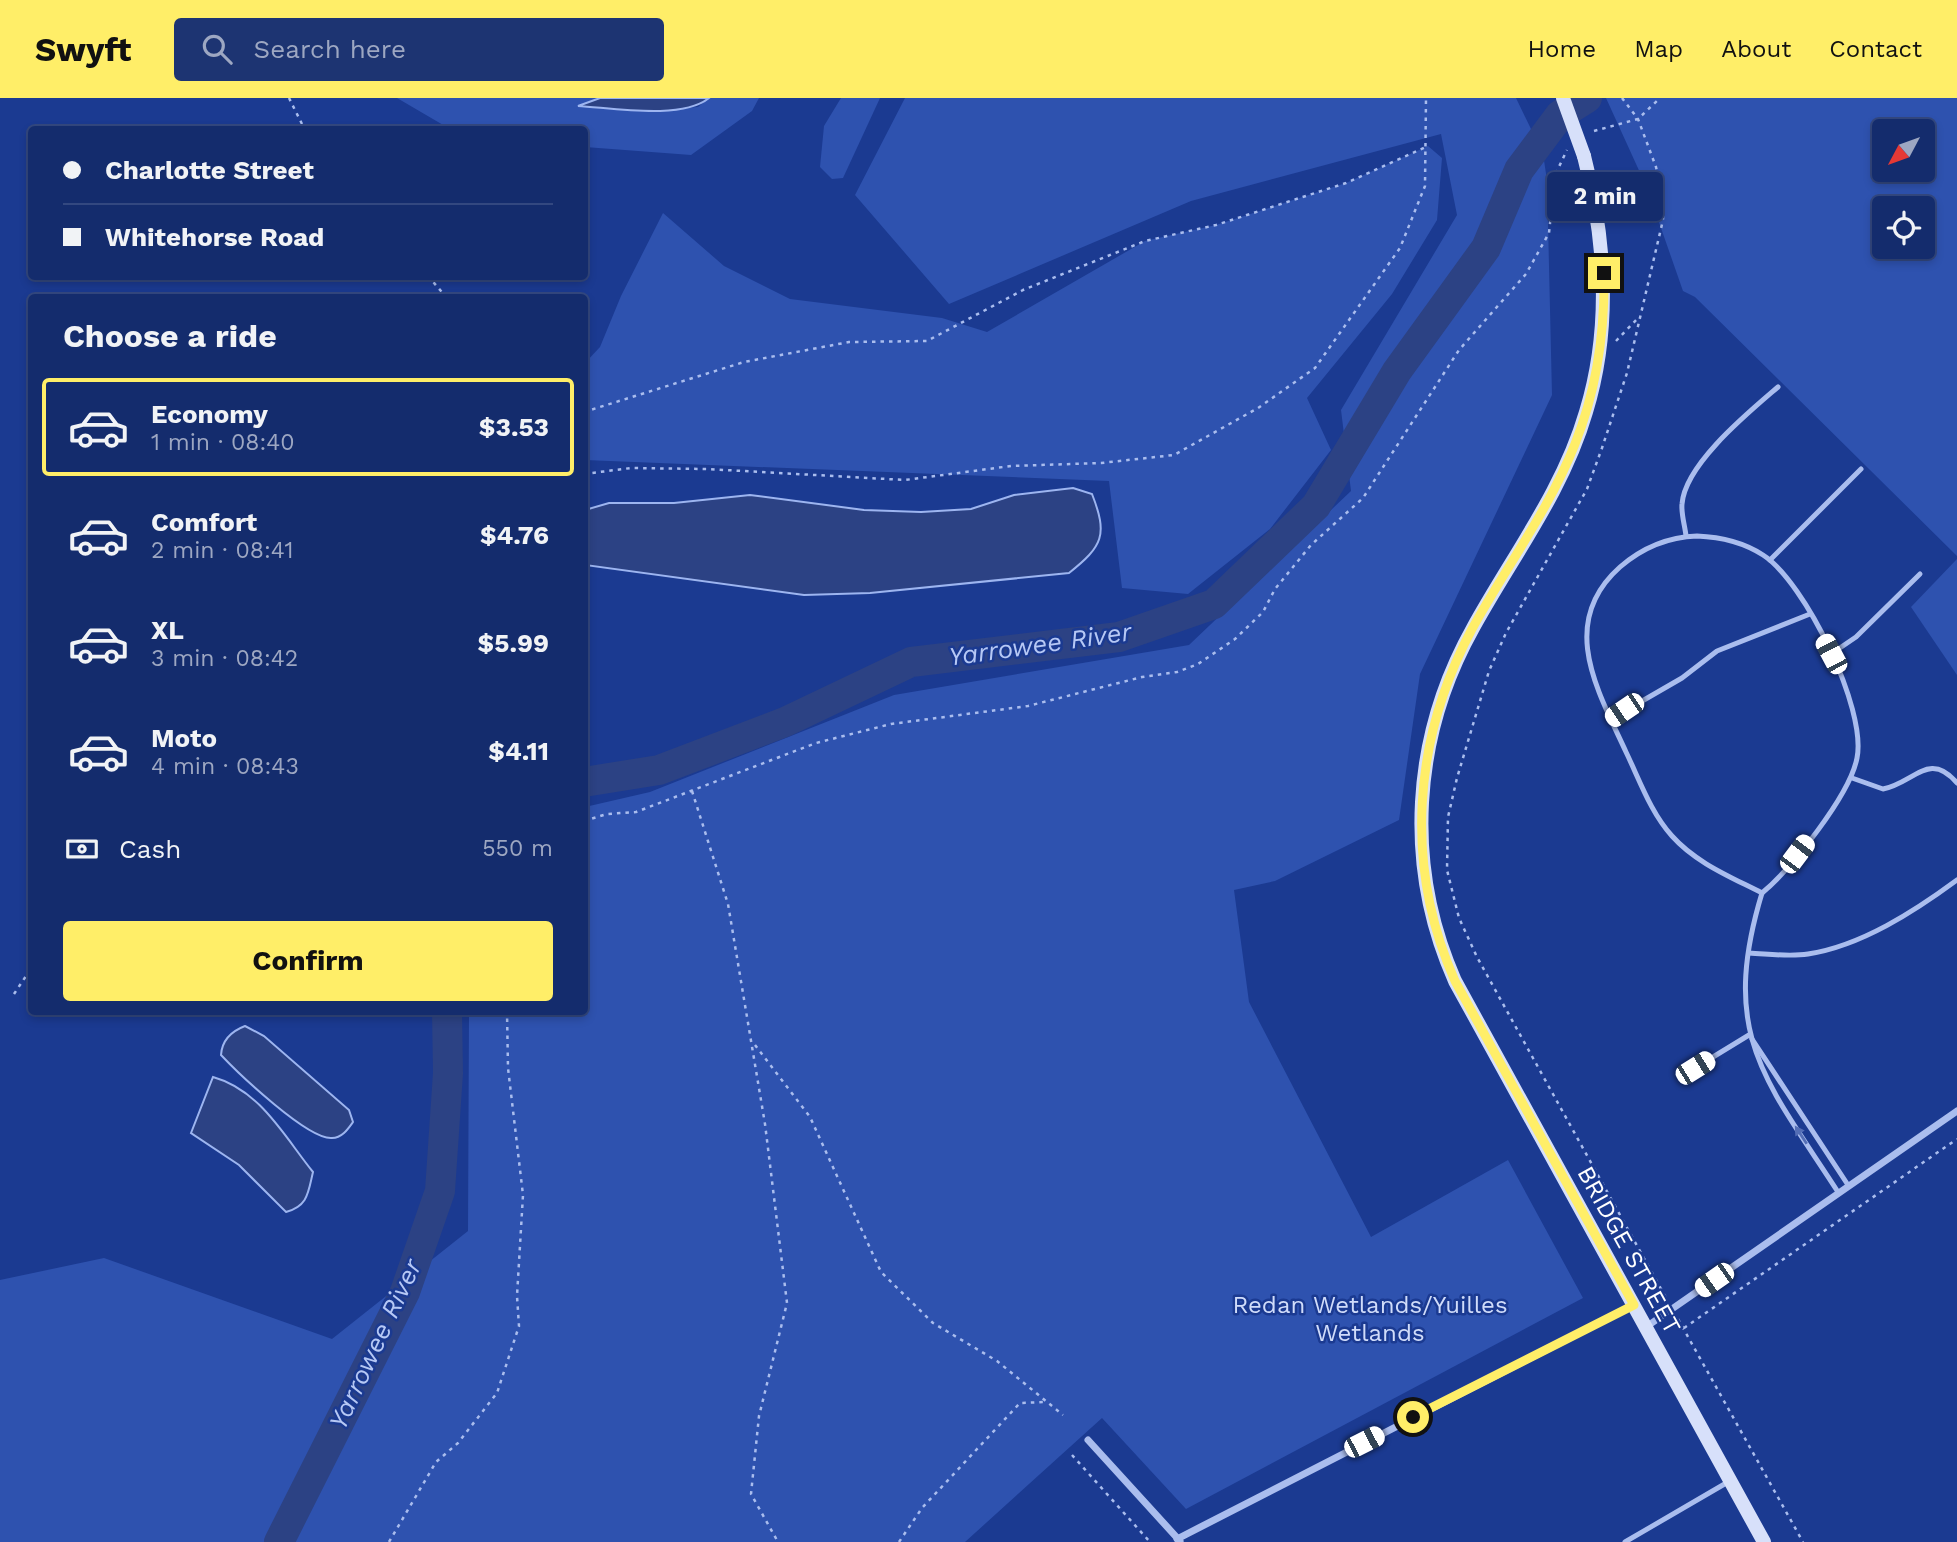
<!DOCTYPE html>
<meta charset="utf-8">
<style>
:root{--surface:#142c6d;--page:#1d3472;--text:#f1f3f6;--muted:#9da7c2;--line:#334880;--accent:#ffee68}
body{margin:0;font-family:"Work Sans",sans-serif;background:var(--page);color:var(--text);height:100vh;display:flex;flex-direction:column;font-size:26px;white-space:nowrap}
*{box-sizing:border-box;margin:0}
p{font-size:23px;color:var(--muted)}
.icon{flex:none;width:38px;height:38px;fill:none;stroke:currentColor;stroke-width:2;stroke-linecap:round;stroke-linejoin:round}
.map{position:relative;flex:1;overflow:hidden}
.side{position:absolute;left:28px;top:196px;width:560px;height:721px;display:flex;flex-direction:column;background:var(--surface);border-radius:7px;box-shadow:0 4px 10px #0003,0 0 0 2px var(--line)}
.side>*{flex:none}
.top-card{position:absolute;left:28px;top:28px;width:560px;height:154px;border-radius:7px;box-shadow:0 4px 10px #0003,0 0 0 2px var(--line);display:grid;align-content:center;height:154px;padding:0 35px;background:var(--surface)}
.needle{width:46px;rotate:229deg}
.fabs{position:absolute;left:1872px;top:21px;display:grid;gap:14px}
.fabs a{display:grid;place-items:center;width:63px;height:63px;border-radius:7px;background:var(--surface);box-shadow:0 4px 10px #0003,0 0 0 2px var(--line);font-size:35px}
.end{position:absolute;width:32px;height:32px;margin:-16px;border:9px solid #ffee68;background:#111;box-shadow:0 0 0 4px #111}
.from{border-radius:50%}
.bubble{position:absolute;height:49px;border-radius:7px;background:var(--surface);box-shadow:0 4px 10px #0003,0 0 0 2px var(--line);font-size:23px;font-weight:700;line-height:49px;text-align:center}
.car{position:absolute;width:21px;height:42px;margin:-21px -10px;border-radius:9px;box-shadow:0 0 5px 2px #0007;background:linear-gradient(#fff 24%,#345 0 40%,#fff 0 76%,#345 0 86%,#fff 0)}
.top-card b{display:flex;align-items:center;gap:24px;height:66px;font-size:26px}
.top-card b+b{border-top:2px solid var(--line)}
.top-card i{width:18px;height:18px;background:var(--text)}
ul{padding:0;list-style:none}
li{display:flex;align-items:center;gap:21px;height:98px;margin:0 14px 10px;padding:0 21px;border:4px solid transparent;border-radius:7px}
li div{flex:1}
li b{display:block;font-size:26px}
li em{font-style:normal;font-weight:700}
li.active{border-color:var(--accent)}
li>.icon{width:63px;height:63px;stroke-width:1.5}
h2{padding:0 35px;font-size:32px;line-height:84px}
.pay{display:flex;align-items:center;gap:18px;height:77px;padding:0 35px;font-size:26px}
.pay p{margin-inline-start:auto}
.action{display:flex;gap:14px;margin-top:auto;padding:14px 35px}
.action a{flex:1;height:80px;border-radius:7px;background:var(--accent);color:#111;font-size:28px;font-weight:700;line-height:80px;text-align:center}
header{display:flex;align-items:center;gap:42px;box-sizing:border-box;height:98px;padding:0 35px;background:var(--accent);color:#111}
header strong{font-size:33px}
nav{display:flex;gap:38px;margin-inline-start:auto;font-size:24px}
.search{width:490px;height:63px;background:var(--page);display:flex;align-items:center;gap:18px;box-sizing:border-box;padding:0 24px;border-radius:7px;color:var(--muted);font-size:26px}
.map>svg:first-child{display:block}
.green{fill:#2e52af;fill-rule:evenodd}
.water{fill:#2c4284;stroke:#9db5f0;stroke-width:2}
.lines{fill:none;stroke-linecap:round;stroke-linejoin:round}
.river{stroke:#2c4284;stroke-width:30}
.path{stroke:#aabdee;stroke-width:2.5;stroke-dasharray:3.5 5;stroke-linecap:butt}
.service{stroke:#aabdee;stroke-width:5}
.minor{stroke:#aabdee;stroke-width:7}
.secondary{stroke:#d7e0fa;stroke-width:14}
.secondary-bridge{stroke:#d7e0fa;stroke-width:14}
.oneway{fill:#546eb6}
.route{stroke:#ffee68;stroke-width:9}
.labels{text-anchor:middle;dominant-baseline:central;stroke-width:5;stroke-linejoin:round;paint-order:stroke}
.street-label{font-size:24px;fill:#fff;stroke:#1b3a91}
.park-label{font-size:24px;fill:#d0dcfa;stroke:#1b3a91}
.water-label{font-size:26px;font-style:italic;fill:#b6c8f5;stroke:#1b3a91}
</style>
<header>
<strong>Swyft</strong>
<div class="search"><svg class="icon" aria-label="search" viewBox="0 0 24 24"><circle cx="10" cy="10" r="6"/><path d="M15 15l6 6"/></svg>Search here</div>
<nav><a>Home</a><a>Map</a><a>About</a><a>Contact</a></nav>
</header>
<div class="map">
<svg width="1957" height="1444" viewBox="0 0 1957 1444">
<rect width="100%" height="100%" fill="#1b3a91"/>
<!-- green -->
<g class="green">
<polygon points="397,0 600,0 580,8 656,12 698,9 709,0 759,0 752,13 691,57 585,49 584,32 450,31"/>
<polygon points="841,0 880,0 843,80 832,81 820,69 824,28"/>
<polygon points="905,0 1516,0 1543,56 1547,82 1552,297 1420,576 1399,722 1275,783 1234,792 1249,904 1371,1139 1508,1062 1583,1200 1186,1411 1102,1320 965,1444 0,1444 0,1182 104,1160 332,1241 468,1133 469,914 584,914 585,709 650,694 894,597 1189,547 1351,393 1341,312 1457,117 1441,36 1191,103 949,206 855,97"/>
<path d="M1606,0H1957V458L1695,199L1683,193L1647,90ZM1885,33H1923V72H1885ZM1923,110V149H1885V110Z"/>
<polygon points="1428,48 1442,60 1437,122 1392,196 1307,300 1331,352 1270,431 1188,496 1122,490 1109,383 585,362 585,265 600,249 621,198 663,115 724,168 790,201 942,220 987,234 1145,143 1216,127 1346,85"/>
<polygon points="1957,461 1957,577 1911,509"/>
</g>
<!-- water -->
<g class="water">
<path d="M600,0H709C682,22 613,10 578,8Z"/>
<path d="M1073,390L1092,396C1108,437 1103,448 1069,475L870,495L804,497L585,467V412L609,405H674L750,397L864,412L921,414L971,411L1014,397Z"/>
<path d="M245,928L264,938L349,1012L353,1024C348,1031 342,1040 332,1040C308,1042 238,975 221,957C222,941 232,933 245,928Z"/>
<path d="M213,979C260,992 284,1038 313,1074C308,1095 308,1108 286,1114L239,1067L191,1035Z"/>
</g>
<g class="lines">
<!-- river -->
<g class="river">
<polyline points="584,684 659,672 785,624 911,564 1119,539 1214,506 1316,408 1397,273 1486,150 1519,72 1560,17 1587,0"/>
<polyline points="279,1444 405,1194 440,1093 448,975 447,914"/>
</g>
<!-- path -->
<g class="path">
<polyline points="289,0 305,32"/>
<polyline points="1622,0 1638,21 1656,69 1663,101 1663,122 1627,275 1602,350 1587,391 1506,535 1489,573 1457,680 1448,719 1447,772 1459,820 1477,859 1666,1200"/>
<polyline points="1594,33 1638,21 1660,0"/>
<polyline points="428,178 447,200"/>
<polyline points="1616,243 1638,220"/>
<polyline points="584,314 744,264 849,244 927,243 1023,192 1145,143 1216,127 1346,85 1428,48"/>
<polyline points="584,376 631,370 707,371 905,382 1011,368 1101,365 1174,357 1258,310 1315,270 1400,150 1425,88 1426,0"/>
<polyline points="692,693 728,806 765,1026 787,1205 759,1318 751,1396 778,1444"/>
<polyline points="584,723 607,716 636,714 816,645 891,626 1028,608 1142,579 1177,574 1198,566 1235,541 1263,514 1275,491 1311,447 1363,400 1459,252 1526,176 1549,135 1555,77 1567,52"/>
<polyline points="14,896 32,869"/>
<polyline points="755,947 810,1019 881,1174 933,1225 997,1263 1063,1317"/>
<polyline points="1678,1221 1803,1444"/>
<polyline points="1684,1230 1957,1041"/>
<polyline points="1072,1357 1150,1444"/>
<polyline points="389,1444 436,1364 458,1345 497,1295 519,1228 517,1198 523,1097 508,970 507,914"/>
<polyline points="899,1444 922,1410 1020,1305 1045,1304"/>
</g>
<!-- service -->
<g class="service">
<path d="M1686,438C1685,428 1681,416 1682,406C1685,366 1749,314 1778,289"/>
<path d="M1697,438C1721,439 1743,444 1763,457C1805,484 1867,611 1857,660C1850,697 1791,771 1762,795C1731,779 1696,765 1672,738C1651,715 1640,683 1626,654C1598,593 1557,525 1620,469C1642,450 1668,439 1697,438Z"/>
<polyline points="1770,462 1861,371"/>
<polyline points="1831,556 1856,539 1920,476"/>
<polyline points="1611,621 1682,580 1717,553 1810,516"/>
<path d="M1852,680L1883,691C1914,685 1929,652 1957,685"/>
<path d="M1762,795C1719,937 1765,981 1838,1094"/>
<path d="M1749,855C1769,856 1789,859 1808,856C1861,848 1915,813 1957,782"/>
<polyline points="1752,941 1848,1087"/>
<polyline points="1695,970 1749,937"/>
<polyline points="1625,1444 1728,1384"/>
</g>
<!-- minor -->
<g class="minor">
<polyline points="1646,1229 1957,1013"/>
<polyline points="1088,1342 1180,1443"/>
<polyline points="1177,1441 1634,1207"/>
</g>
<!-- secondary -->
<path class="secondary" d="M1584,58C1606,143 1612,229 1586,314C1563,393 1512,459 1473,530C1412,639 1404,768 1455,883L1764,1444"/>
<!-- secondary-bridge -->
<polyline class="secondary-bridge" points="1563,0 1584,58"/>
</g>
<!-- one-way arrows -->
<defs><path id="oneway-solid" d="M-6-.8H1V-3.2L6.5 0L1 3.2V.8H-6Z" transform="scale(1.75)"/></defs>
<use class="oneway" href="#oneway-solid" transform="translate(1801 1037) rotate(-123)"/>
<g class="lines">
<!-- route -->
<path class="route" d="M1413,1319L1634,1207L1455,883C1404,768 1413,641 1472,531C1506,469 1549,412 1575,346C1597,291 1605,234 1604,175"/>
</g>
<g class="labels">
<!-- street labels -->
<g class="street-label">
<text transform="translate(1629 1152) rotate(61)">BRIDGE STREET</text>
</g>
<!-- park labels -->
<g class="park-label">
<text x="1370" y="1207">Redan Wetlands/Yuilles<tspan x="1370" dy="28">Wetlands</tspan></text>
</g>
<!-- water labels -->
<g class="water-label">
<text transform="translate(1040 546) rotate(-8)">Yarrowee River</text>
<text transform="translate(375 1246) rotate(-65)">Yarrowee River</text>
</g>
</g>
</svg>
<div class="fabs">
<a><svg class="needle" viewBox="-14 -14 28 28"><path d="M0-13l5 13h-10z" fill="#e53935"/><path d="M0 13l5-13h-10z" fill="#9da7c2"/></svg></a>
<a><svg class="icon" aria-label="locate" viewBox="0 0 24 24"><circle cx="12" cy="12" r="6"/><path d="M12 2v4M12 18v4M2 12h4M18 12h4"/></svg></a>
</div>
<i class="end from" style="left:1413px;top:1319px"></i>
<i class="end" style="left:1604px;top:175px"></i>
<div class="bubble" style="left:1547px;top:74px;width:116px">2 min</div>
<i class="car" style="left:1831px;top:556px;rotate:332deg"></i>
<i class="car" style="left:1624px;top:612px;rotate:236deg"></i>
<i class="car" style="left:1797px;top:756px;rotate:37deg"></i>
<i class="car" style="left:1695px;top:970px;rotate:58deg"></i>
<i class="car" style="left:1714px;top:1182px;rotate:235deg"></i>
<i class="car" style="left:1364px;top:1344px;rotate:63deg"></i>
<div class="top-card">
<b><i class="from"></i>Charlotte Street</b>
<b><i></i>Whitehorse Road</b>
</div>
<section class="side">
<h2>Choose a ride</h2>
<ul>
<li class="active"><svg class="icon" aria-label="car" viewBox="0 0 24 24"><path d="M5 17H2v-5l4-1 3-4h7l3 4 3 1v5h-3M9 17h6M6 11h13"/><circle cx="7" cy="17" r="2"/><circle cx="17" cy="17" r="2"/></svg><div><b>Economy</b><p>1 min · 08:40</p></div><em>$3.53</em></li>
<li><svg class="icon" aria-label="car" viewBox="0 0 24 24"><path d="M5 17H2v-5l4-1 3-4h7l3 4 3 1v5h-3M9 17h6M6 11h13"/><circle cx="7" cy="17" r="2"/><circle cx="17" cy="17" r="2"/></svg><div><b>Comfort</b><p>2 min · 08:41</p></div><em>$4.76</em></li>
<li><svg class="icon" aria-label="car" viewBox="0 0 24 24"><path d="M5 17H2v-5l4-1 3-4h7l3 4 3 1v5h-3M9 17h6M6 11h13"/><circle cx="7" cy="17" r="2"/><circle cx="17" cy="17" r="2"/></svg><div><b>XL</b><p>3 min · 08:42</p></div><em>$5.99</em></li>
<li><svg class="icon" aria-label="car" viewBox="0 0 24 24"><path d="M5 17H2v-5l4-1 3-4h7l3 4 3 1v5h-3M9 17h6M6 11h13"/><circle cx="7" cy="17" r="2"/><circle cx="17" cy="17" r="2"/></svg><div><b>Moto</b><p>4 min · 08:43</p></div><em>$4.11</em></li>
</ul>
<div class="pay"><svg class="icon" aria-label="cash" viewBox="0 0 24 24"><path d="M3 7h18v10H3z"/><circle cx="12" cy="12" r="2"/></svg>Cash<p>550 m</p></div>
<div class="action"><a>Confirm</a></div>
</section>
</div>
